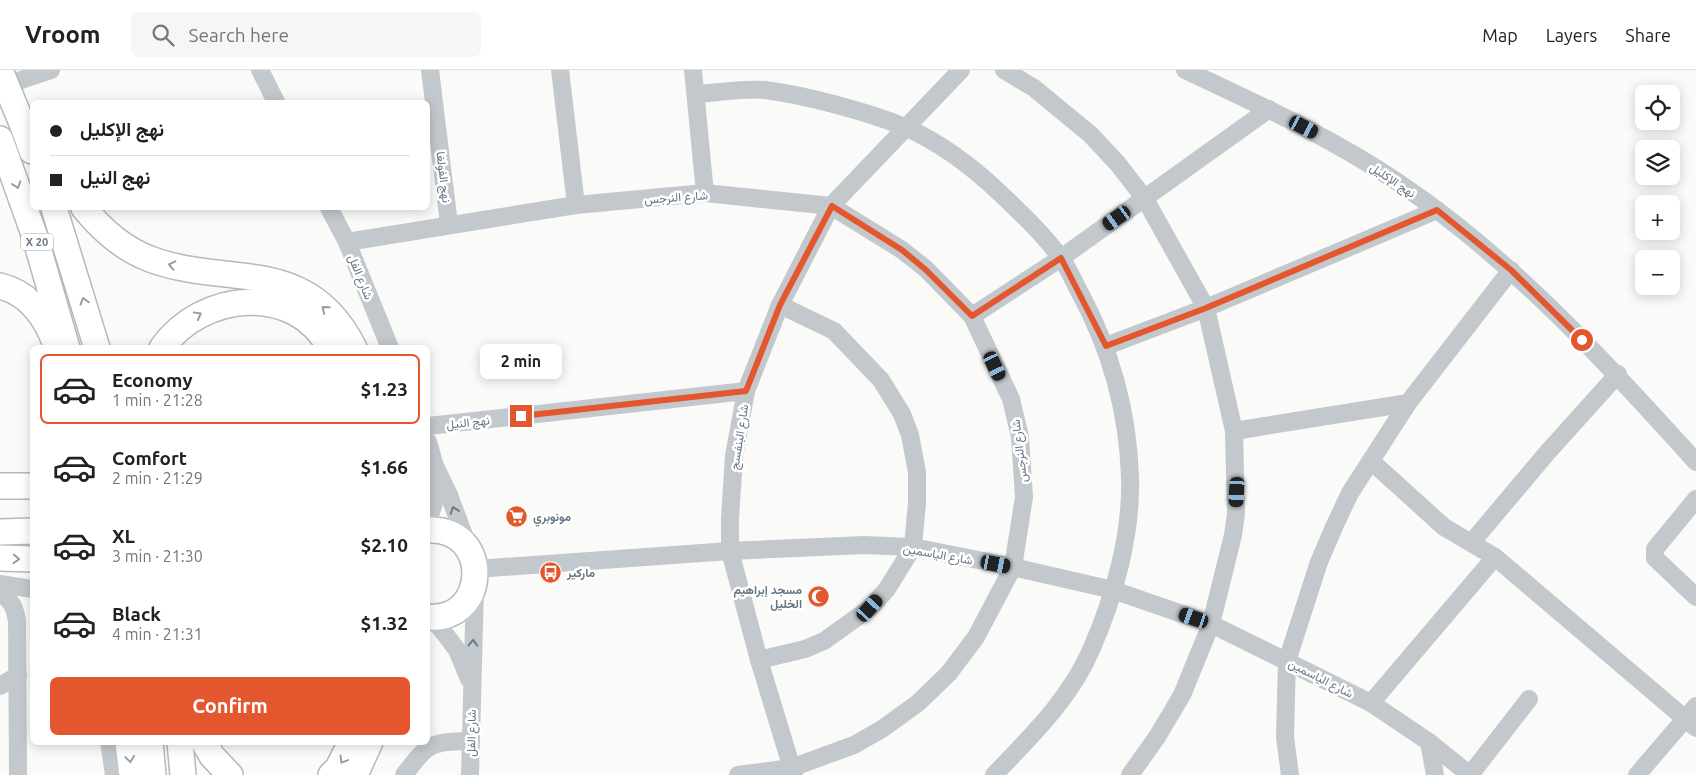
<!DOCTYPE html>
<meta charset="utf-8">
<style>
:root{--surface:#fff;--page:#f6f6f6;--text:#222;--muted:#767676;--line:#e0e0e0;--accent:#e4572e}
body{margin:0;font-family:Ubuntu,Vazirmatn,sans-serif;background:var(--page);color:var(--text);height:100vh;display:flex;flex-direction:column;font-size:19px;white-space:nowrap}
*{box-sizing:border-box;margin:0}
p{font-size:16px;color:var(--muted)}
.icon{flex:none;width:28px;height:28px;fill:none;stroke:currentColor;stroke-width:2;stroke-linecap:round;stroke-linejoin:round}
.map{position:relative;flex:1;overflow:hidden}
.side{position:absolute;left:30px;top:275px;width:400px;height:400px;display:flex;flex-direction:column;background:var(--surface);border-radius:8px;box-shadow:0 2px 12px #0003}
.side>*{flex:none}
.banner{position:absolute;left:30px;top:30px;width:400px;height:110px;border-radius:8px;box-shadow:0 2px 12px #0003;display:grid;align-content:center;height:110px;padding:0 20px;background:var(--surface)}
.buttons{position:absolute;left:1635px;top:15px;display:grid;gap:10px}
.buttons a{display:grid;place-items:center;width:45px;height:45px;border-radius:8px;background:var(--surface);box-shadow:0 2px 12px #0003;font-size:25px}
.end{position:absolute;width:22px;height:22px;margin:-11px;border:6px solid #e4572e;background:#fff;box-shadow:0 0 0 2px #fff}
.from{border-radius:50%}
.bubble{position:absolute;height:35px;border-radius:8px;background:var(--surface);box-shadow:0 2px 12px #0003;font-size:16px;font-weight:700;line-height:35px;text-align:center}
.car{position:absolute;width:15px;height:30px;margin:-15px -8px;border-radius:6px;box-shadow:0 0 4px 1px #0007;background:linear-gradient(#222 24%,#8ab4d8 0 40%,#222 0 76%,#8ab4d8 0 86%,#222 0)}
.banner b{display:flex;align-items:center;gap:18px;height:48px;font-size:19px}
.banner b+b{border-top:1px solid var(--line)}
.banner i{width:12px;height:12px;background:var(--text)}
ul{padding:9px 0 0;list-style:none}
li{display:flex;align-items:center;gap:15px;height:70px;margin:0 10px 8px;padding:0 10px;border:2px solid transparent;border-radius:8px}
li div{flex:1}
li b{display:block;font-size:19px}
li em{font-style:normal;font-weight:700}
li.current{border-color:var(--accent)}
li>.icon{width:45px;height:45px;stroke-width:1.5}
.primary-button{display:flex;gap:10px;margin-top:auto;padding:10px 20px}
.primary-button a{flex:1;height:58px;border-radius:8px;background:var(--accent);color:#fff;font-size:20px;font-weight:700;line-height:58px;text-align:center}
header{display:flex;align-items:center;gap:30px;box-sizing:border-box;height:70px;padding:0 25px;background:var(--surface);border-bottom:1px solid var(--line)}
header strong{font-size:24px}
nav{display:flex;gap:28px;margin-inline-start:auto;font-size:18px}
.search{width:350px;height:45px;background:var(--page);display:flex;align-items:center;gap:12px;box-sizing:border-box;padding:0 18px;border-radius:8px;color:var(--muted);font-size:19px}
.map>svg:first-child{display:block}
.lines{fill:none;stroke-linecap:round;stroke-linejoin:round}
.highway-casing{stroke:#b4b9bd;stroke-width:28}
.minor{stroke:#c3c8cc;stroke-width:18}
.highway{stroke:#fff;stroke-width:25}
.highway-bridge-casing{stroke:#b4b9bd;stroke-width:28;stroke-linecap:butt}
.highway-bridge{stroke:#fff;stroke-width:25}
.oneway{stroke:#939fa8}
.oneway2{stroke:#6a7a87}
.route{stroke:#e4572e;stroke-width:6}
.labels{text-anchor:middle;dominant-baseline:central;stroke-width:5;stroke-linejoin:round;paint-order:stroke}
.shield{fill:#fff;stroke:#939fa8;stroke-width:1}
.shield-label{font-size:11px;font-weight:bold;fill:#657683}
.street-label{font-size:12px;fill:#657683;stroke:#fff}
.poi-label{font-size:12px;font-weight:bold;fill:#657683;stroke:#fff;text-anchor:start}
</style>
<header>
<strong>Vroom</strong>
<div class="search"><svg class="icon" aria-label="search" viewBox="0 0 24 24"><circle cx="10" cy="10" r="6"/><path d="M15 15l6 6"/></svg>Search here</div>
<nav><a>Map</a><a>Layers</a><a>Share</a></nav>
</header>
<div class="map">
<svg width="1696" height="705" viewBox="0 0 1696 705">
<rect width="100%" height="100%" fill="#fafaf8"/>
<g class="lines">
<defs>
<g id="highway">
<polyline points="23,56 32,81"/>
<polyline points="0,69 35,167 67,278"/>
<polyline points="54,138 97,278"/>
<path d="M84,138C101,159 124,179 150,189C227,218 307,184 354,278"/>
<path d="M0,216C29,223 45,246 55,272"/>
<path d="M162,278C201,222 295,212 330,278"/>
<polyline points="0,416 32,416"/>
<path d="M428,460C492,457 489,552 428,547"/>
<polyline points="0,462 32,461"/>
<polyline points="0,488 32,489"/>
<polyline points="128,672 132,705"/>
<polyline points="150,672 153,705"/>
<polyline points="180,672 183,705"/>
<polyline points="204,672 212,686 230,705"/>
<polyline points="331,705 338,698 351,672"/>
<polyline points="355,705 370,672"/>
</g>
</defs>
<!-- highway casing -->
<use href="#highway" class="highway-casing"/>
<!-- minor -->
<g class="minor">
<polyline points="260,0 276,32"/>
<polyline points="430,0 449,154"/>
<polyline points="560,0 576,135"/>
<polyline points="693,0 705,123"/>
<polyline points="1004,0 1034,18 1091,65 1118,94 1145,129 1206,238 1234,361 1236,444 1233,465 1211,554 1182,625 1157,667 1130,705"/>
<path d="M1185,0C1258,34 1332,68 1399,113C1512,189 1605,291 1696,392"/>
<polyline points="0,17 51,0"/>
<path d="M696,24C718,23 743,18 765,20C805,25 868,42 905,57C941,73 974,98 1002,125C1022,144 1044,165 1060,187C1068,197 1073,210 1079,221C1110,278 1128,342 1130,407C1132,464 1114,528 1091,580C1070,629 1030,667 994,705"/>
<polyline points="329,138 347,172 390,278"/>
<polyline points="347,172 576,135 705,123 831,136 902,180 926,199 972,246 1011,329 1020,367 1024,427 1013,497 976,567 949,603 918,633 882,659 854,675 791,698 738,705"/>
<polyline points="972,246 1061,188 1269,39"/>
<polyline points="1106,276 1206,238 1437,140"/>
<polyline points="428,356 746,321"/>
<polyline points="1234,361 1408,333"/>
<path d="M428,372C438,406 442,416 428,450"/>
<polyline points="1371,391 1444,457 1495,487 1696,658"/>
<polyline points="435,396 449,425 468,476"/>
<polyline points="1696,429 1655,479 1655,488 1696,527"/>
<polyline points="1472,472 1546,384 1618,304"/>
<polyline points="476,499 730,481 864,475 913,477 1013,497 1113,520 1211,554 1371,633 1429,672 1470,705"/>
<polyline points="0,514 32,519"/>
<path d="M0,524C12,529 15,539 17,551L18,705"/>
<polyline points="433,548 457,580 469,609"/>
<polyline points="759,590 805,579 824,571 870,538 887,519 913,477 917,433 917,402 910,365 902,344 881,310 834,261 780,235"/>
<polyline points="0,616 18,605"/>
<polyline points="1371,633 1495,487"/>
<polyline points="109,672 114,705"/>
<polyline points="1429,672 1435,705"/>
<path d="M404,705C429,672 431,672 471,671"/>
<polyline points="470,705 475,518"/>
<polyline points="794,705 759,590 730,481 730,449 734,386 746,321 780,235 831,136 961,0"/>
<polyline points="1290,705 1285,667 1287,591 1319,492 1334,457 1350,423 1408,333 1511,200"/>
<polyline points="1470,705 1529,629"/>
<polyline points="1637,705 1696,636"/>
</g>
<!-- highway -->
<use href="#highway" class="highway"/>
<defs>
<polyline id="highway-bridge" points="0,0 23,56"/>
</defs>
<!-- highway-bridge casing -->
<use href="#highway-bridge" class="highway-bridge-casing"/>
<!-- highway-bridge -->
<use href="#highway-bridge" class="highway-bridge"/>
</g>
<!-- one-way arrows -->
<defs><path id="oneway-chevron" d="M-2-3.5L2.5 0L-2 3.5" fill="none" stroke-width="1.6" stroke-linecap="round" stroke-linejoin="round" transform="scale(1.25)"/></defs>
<g class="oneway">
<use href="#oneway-chevron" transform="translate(17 115) rotate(71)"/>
<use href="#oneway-chevron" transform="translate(172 195) rotate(-167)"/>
<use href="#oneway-chevron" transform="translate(84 231) rotate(-106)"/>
<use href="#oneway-chevron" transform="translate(325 239) rotate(-140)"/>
<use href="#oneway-chevron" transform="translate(198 245) rotate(-29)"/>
<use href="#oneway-chevron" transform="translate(16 489) rotate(2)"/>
<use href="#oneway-chevron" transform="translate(130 689) rotate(82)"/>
<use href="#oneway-chevron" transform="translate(343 690) rotate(121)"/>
</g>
<g class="oneway2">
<use href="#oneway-chevron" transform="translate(454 440) rotate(-109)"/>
<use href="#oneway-chevron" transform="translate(473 573) rotate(-88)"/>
</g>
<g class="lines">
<!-- route -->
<polyline class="route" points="521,346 746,321 780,235 832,136 902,180 926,200 972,246 1061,188 1106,276 1206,238 1437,140 1511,200 1582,270"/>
</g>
<!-- icons -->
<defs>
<symbol id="supermarket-disc" viewBox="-11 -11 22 22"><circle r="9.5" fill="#e4572e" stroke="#fff"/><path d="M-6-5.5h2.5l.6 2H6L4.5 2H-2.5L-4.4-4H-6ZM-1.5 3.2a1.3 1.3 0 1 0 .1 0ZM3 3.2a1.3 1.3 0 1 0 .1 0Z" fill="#fff"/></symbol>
<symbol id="bus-disc" viewBox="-11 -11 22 22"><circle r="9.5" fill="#e4572e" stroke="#fff"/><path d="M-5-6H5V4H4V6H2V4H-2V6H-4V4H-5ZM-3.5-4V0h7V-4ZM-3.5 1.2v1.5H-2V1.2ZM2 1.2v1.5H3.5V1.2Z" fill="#fff"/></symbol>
<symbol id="mosque-disc" viewBox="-11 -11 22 22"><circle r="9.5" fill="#e4572e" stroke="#fff"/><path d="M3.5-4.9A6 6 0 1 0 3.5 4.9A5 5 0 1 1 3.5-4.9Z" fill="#fff"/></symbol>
</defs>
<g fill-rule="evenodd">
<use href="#supermarket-disc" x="504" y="434" width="25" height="25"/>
<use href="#bus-disc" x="538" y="490" width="25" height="25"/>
<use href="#mosque-disc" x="806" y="514" width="25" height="25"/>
</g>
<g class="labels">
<!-- shield labels -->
<rect class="shield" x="21" y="163.5" width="32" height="17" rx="4"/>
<g class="shield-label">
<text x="37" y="172">X 20</text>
</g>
<!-- street labels -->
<g class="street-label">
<text transform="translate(444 107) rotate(83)">نهج الفولغا</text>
<text transform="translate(1393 110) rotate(34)">نهج الإكليل</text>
<text transform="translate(676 127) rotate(-4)">شارع النرجس</text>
<text transform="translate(361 207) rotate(68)">شارع الفل</text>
<text transform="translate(468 352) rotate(-6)">نهج النيل</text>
<text transform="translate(739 367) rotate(-81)">شارع البنفسج</text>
<text transform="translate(1019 381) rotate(-97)">شارع النرجس</text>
<text transform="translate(938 484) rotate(10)">شارع الياسمين</text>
<text transform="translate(1321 608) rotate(27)">شارع الياسمين</text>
<text transform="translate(471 663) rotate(-89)">شارع الفل</text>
</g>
<!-- poi labels -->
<g class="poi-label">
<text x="533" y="446">مونوبري</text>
<text x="567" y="502">ماركير</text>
<text x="802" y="519" text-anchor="end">مسجد إبراهيم<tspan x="802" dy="14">الخليل</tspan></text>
</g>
</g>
</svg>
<div class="buttons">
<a><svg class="icon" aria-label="locate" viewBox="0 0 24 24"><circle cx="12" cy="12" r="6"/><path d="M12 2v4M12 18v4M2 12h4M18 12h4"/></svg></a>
<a><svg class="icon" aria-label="layers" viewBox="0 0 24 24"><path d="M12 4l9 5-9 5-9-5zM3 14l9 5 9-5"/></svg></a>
<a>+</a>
<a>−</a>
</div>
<i class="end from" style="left:1582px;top:270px"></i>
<i class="end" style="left:521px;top:346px"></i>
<div class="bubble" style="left:480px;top:274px;width:82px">2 min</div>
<i class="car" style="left:1304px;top:57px;rotate:117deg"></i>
<i class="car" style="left:1117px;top:148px;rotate:235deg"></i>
<i class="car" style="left:995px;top:296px;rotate:155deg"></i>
<i class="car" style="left:1237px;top:422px;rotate:183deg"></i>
<i class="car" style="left:996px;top:494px;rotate:101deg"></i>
<i class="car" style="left:870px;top:538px;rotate:42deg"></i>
<i class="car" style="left:1194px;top:548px;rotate:289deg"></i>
<div class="banner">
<b><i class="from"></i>نهج الإكليل</b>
<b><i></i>نهج النيل</b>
</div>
<section class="side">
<ul>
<li class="current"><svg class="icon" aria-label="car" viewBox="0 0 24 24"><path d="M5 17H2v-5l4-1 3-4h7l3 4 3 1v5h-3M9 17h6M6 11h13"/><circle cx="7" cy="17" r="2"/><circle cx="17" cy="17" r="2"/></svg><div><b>Economy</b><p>1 min · 21:28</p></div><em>$1.23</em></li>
<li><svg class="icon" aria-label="car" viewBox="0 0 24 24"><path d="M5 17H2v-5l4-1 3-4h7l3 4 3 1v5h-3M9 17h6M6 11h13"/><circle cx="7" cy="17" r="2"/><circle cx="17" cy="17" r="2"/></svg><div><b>Comfort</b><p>2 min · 21:29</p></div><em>$1.66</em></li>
<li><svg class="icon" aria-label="car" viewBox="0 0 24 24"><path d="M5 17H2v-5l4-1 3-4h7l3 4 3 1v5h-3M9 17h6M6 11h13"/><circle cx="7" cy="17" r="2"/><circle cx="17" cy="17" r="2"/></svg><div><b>XL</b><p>3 min · 21:30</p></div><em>$2.10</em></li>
<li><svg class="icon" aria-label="car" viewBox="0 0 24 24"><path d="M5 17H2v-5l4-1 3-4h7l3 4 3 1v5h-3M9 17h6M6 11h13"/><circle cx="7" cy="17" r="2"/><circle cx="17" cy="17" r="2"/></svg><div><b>Black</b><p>4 min · 21:31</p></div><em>$1.32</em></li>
</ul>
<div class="primary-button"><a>Confirm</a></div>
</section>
</div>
